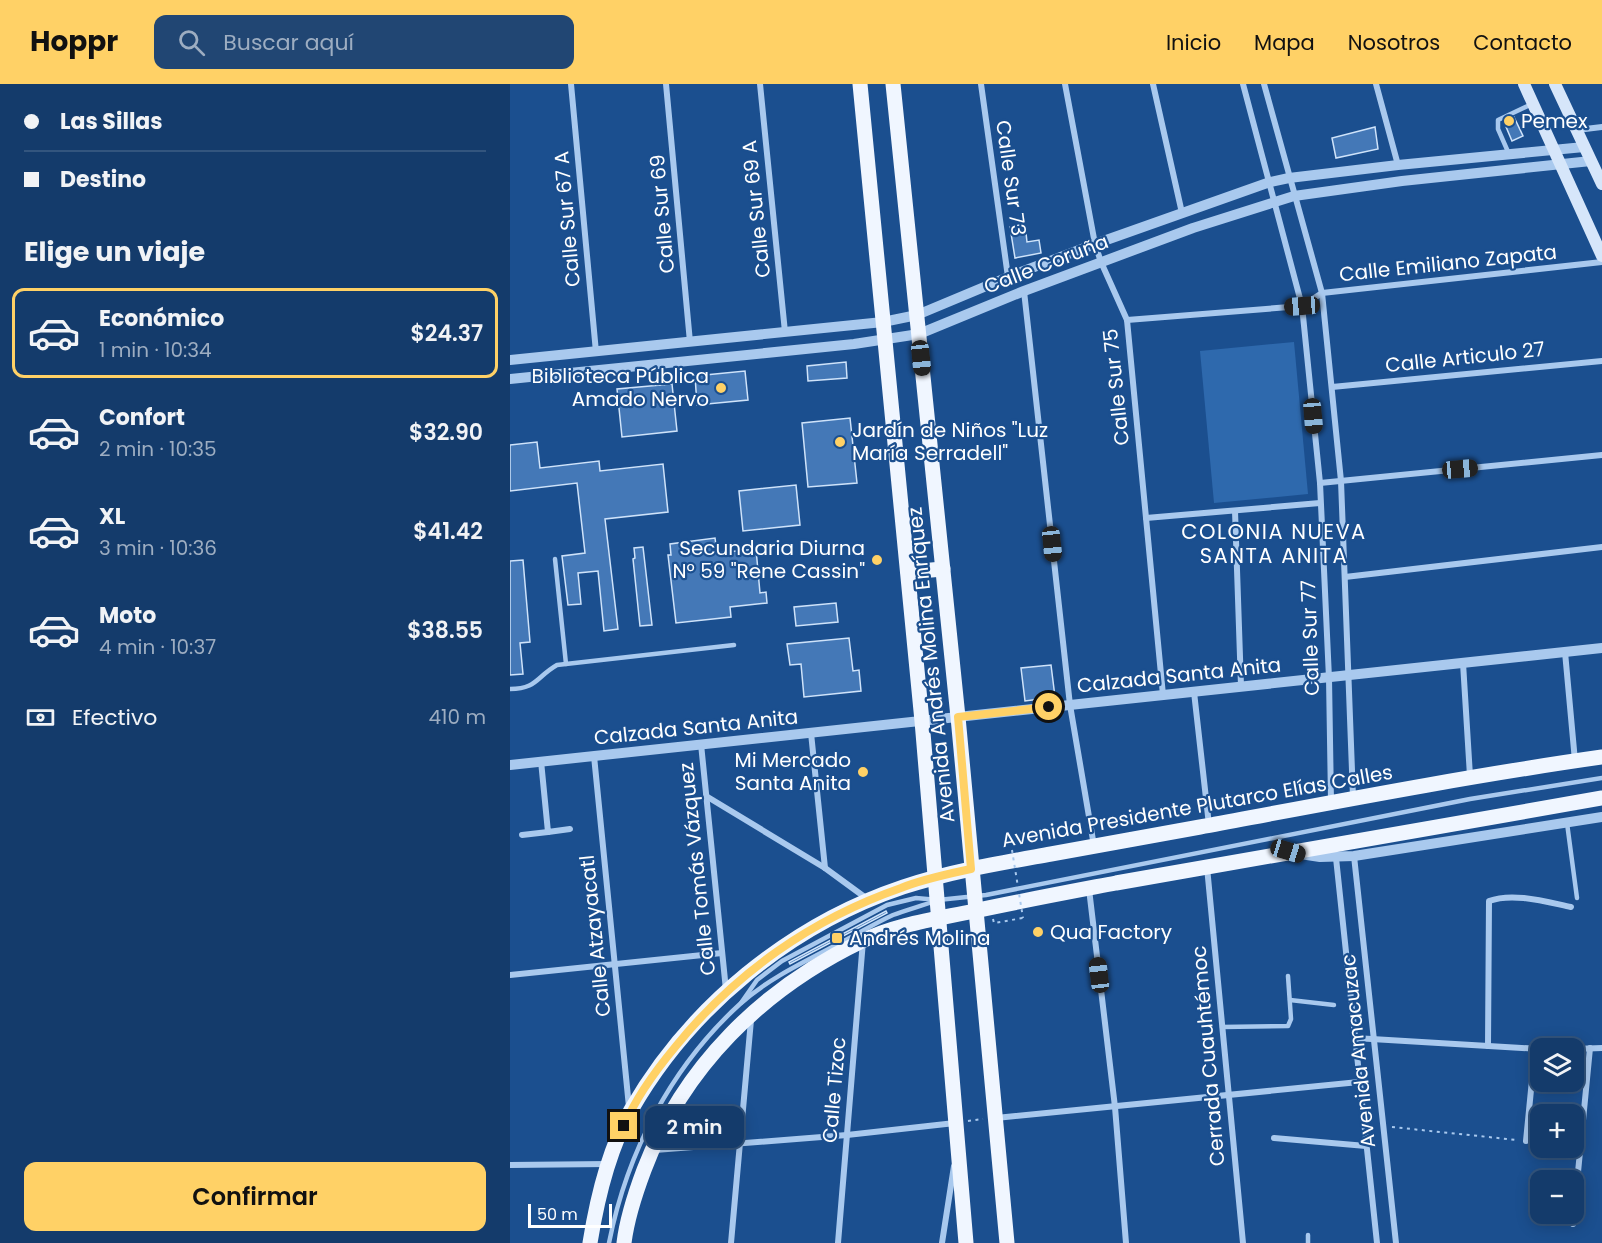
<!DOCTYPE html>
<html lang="es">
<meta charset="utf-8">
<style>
:root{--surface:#143b6b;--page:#214673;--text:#f1f3f6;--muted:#9dadc1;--line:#33557e;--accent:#ffd166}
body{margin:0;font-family:Poppins,sans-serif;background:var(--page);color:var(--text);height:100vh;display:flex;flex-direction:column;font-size:22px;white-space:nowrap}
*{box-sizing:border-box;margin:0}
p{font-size:20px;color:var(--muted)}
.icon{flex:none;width:33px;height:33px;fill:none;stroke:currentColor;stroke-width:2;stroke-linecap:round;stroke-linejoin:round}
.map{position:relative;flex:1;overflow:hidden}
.panel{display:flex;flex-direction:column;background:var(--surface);width:510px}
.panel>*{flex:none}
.guide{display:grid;align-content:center;height:132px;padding:0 24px;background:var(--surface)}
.buttons{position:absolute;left:1020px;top:954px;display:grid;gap:12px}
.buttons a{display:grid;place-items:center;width:54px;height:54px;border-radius:12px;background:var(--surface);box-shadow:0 3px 15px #0003,0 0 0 2px var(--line);font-size:30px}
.scale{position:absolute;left:18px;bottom:15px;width:84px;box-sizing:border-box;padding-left:6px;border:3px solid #fff;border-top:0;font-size:16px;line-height:21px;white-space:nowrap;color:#fff;-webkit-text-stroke:4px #1b4f8f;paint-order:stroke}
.end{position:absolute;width:27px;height:27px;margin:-14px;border:8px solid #ffd166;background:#111;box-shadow:0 0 0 3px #111}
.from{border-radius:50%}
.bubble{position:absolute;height:42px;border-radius:12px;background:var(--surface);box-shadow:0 3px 15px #0003,0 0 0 2px var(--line);font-size:20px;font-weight:600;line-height:42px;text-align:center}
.car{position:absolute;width:18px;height:36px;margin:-18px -9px;border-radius:8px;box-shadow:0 0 4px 2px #0007;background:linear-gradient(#222 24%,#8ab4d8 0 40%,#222 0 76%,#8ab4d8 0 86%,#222 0)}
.guide b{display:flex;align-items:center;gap:21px;height:57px;font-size:22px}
.guide b+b{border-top:2px solid var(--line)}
.guide i{width:15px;height:15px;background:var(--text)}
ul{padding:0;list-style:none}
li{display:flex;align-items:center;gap:18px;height:90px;margin:0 12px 9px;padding:0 12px;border:3px solid transparent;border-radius:12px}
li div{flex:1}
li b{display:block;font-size:22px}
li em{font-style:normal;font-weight:600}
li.selected{border-color:var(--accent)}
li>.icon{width:54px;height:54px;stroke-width:1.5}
h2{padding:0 24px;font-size:27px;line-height:72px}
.pay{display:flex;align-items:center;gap:15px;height:66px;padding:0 24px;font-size:22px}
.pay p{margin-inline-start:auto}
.action{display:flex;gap:12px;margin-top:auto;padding:12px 24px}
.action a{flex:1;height:69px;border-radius:12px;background:var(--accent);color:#111;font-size:24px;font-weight:600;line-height:69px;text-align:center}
header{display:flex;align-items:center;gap:36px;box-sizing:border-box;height:84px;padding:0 30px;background:var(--accent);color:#111}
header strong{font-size:28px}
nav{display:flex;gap:33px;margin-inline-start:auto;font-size:21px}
.search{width:420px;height:54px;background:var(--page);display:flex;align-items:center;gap:15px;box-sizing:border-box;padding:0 21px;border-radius:12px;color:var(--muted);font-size:22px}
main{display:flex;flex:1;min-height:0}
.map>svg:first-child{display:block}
.green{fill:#2e69ad}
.building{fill:#4478b7;stroke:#cfe3fa;stroke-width:1.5}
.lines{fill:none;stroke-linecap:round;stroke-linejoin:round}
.path{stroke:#a9c9ee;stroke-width:2;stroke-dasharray:3 4.5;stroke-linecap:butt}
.service{stroke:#a9c9ee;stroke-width:4.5}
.minor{stroke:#a9c9ee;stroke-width:6}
.tertiary{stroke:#a9c9ee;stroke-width:10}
.secondary{stroke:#d6e6fa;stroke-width:12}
.primary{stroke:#f0f6ff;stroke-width:15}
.path-bridge{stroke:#a9c9ee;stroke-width:2;stroke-dasharray:3 4.5;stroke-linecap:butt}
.route{stroke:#ffd166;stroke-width:8}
.poi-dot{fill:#ffd166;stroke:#1b4f8f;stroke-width:2}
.labels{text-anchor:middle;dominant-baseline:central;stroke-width:4.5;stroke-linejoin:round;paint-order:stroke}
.poi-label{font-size:20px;fill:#fff;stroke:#1b4f8f;text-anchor:start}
.street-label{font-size:20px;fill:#fff;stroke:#1b4f8f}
.neighbourhood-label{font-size:21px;letter-spacing:1.5px;fill:#fff;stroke:#1b4f8f}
</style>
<header>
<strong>Hoppr</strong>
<div class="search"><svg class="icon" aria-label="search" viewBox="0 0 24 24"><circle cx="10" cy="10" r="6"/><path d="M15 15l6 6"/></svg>Buscar aquí</div>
<nav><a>Inicio</a><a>Mapa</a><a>Nosotros</a><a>Contacto</a></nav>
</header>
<main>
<section class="panel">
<div class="guide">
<b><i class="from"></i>Las Sillas</b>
<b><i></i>Destino</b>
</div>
<h2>Elige un viaje</h2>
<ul>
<li class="selected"><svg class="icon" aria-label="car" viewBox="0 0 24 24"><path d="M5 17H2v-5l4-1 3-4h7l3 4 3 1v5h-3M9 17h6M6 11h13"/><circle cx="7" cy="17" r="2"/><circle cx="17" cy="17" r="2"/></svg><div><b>Económico</b><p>1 min · 10:34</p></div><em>$24.37</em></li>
<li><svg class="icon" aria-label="car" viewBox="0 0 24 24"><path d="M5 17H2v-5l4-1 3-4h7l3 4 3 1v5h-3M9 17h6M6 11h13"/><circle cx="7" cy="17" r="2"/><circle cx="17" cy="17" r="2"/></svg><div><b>Confort</b><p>2 min · 10:35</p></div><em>$32.90</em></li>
<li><svg class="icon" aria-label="car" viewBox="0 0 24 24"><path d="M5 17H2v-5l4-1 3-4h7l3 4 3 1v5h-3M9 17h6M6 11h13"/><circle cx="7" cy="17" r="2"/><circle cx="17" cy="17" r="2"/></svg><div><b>XL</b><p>3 min · 10:36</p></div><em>$41.42</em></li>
<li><svg class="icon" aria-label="car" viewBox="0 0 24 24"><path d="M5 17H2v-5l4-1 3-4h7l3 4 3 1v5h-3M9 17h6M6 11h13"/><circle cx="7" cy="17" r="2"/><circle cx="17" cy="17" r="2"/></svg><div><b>Moto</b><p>4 min · 10:37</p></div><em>$38.55</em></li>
</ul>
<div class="pay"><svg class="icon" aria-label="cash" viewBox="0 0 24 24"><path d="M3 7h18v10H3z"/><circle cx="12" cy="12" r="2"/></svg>Efectivo<p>410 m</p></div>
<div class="action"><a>Confirmar</a></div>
</section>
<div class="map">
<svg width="1092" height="1159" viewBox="0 0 1092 1159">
<rect width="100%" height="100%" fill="#1b4f8f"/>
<!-- green -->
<polygon class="green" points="784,258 798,410 704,419 690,267"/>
<!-- building -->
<g class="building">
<polygon points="1004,33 1013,52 1002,57 994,38"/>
<polygon points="865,43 868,65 826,74 822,54"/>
<polygon points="515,140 517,158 529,156 531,169 505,174 500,143"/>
<polygon points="336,278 337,294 298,297 297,282"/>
<polygon points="235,287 238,316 187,321 185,292"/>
<polygon points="162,300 167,347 112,353 107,305"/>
<polygon points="340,334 347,399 298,403 292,339"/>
<polygon points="27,358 30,384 89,377 90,387 153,380 158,428 95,435 108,545 94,547 88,487 68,489 71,520 58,521 52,472 75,469 67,399 0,407 0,361"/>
<polygon points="286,401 290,441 233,447 229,407"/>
<polygon points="205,454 207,469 246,465 250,509 256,508 257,519 220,523 221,533 166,539 158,471 161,471 160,460"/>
<polygon points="133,463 142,541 130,542 123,475 125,474 124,464"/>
<polygon points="13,476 20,558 10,559 13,590 0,591 0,477"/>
<polygon points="326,519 328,538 286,542 284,523"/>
<polygon points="339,554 343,587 349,586 351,607 294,613 291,580 280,581 277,560"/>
<polygon points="541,581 545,613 515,617 511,584"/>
<polygon points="376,827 377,829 280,880 279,878"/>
</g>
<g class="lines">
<!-- path -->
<g class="path">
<polyline points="483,835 484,839 513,834"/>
<polyline points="458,1037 473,1035"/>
<polyline points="882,1043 1007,1056"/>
</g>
<!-- service -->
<g class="service">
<polyline points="999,70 988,45 988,36 1022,20"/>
<polyline points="45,475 56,580"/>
<path d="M0,605C27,605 26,593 47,581L224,561"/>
<polyline points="1057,739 1067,814"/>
<polyline points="780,916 824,921"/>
<polyline points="231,919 247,896 272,877 377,821 406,814 428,816 476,811 960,715 1092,694"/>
<polyline points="712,943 778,942 781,935 778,892"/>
<path d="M99,1159C117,1068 161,983 230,920C259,894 296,877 330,859C348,850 365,839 383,831C396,826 411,822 425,817"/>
<polyline points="798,1159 798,1151"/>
</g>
<!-- minor -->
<g class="minor">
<polyline points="61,0 86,268"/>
<polyline points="156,0 180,258"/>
<polyline points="250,0 275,248"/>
<polyline points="471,0 498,193"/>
<polyline points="555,0 585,160 591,178 617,236 653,611"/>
<polyline points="643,0 672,129"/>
<polyline points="733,0 792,222 810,399 819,594 821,717"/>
<polyline points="754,0 812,209 831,397 843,713"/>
<polyline points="866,0 888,81"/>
<polyline points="1067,46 1092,43"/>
<polyline points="514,207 560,621 584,762"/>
<polyline points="617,236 792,222 812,209 1092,178"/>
<polyline points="822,303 1092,277"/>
<polyline points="810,399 1092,371"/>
<polyline points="725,427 731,602"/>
<polyline points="636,434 810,419"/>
<polyline points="835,493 1092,463"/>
<polyline points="1055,568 1065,677"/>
<polyline points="953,579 960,692"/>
<polyline points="684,608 699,741"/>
<polyline points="301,649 315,784"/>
<polyline points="191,660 216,906"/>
<polyline points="84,672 119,1023"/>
<polyline points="31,677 38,748 60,745"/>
<polyline points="196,712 315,784 356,814"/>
<polyline points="12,751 38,748"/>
<polyline points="844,772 886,1159"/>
<polyline points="826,774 867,1159"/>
<polyline points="697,783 733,1159"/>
<polyline points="579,805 605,1023 616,1159"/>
<polyline points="0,891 212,869"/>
<polyline points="845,954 1030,965"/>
<path d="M978,962L979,817C1003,808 1037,818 1061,823"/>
<polyline points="1064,965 1092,964"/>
<polyline points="486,1034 849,998"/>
<polyline points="764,1054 856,1062"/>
<polyline points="1016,1057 1025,965"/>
<polyline points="145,1066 337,1051 445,1039"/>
<polyline points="0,1081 98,1080"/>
<polyline points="1063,1140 1080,964"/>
<polyline points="221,1159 241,936"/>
<polyline points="328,1159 353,857"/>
<polyline points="432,1159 444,1082"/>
</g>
<!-- tertiary -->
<g class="tertiary">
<polyline points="0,276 373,238 407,231 498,193 585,160 760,98 779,94 888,81 1074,63"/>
<polyline points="0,295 344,260 409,250 514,207 683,144 784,112 892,97 1081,77"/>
<polyline points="0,681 1092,564"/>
<polyline points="784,769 810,773 844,772 1092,733"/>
</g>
<!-- secondary -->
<g class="secondary">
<polyline points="1014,0 1092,172"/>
<polyline points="1045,0 1092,100"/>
</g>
<!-- primary -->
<g class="primary">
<polyline points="350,0 412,637 456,1159"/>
<polyline points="383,0 448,633 497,1159"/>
<polyline points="398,488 433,485"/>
<path d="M80,1159C87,1115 99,1065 121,1026C180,923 280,841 393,803C441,787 491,779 541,770C591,761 641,752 690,743C824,718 958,692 1092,673"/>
<path d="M114,1159C117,1134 125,1110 134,1086C173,983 252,905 352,857C387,840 426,835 464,827C511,817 559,808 606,799C768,770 930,741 1092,714"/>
</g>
<!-- path-bridge -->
<polyline class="path-bridge" points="502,766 513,834"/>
</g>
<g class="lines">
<!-- route -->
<path class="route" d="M114,1042C126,1013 146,986 166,962C225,889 302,835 391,804C413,795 438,790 461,785L448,633L539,623"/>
</g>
<!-- markers -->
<g class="poi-dot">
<circle cx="999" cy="37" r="6"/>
<circle cx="211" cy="304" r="6"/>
<circle cx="330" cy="358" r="6"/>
<circle cx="367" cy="476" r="6"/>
<circle cx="353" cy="688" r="6"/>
<circle cx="528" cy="848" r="6"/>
<rect x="321" y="848" width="12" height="12" rx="3"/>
</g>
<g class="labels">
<!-- poi labels -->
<g class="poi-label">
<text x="1011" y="37">Pemex</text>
<text x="199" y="292" text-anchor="end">Biblioteca Pública<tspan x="199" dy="23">Amado Nervo</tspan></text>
<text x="342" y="346">Jardín de Niños "Luz<tspan x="342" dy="23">María Serradell"</tspan></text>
<text x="355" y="464" text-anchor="end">Secundaria Diurna<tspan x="355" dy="23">N° 59 "Rene Cassin"</tspan></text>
<text x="341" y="676" text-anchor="end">Mi Mercado<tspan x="341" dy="23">Santa Anita</tspan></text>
<text x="540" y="848">Qua Factory</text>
<text x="339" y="854">Andrés Molina</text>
</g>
<!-- street labels -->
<g class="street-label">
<text transform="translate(501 94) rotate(82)">Calle Sur 73</text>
<text transform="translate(246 125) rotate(-96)">Calle Sur 69 A</text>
<text transform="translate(152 130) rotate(-95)">Calle Sur 69</text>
<text transform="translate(57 135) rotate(-95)">Calle Sur 67 A</text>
<text transform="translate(938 179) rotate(-6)">Calle Emiliano Zapata</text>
<text transform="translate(536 180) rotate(-21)">Calle Coruña</text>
<text transform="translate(955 273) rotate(-6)">Calle Articulo 27</text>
<text transform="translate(606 303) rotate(-96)">Calle Sur 75</text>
<text transform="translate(800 554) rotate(-92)">Calle Sur 77</text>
<text transform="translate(421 581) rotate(-96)">Avenida Andrés Molina Enríquez</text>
<text transform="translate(669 591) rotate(-6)">Calzada Santa Anita</text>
<text transform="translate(186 643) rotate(-6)">Calzada Santa Anita</text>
<text transform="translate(687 722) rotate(-10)">Avenida Presidente Plutarco Elías Calles</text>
<text transform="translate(187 785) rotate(-96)">Calle Tomás Vázquez</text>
<text transform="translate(85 852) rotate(-96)">Calle Atzayacatl</text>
<text transform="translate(848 967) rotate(-96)">Avenida Amacuzac</text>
<text transform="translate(698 972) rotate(-95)">Cerrada Cuauhtémoc</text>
<text transform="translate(324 1006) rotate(-85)">Calle Tizoc</text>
</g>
<!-- neighbourhood labels -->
<g class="neighbourhood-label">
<text x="764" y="447">COLONIA NUEVA<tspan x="764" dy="24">SANTA ANITA</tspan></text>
</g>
</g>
</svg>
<div class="buttons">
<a><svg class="icon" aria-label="layers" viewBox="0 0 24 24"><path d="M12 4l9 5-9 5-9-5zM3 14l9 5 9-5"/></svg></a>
<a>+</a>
<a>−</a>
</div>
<div class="scale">50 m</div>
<i class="end from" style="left:539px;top:623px"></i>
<i class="end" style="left:114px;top:1042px"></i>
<div class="bubble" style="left:135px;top:1022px;width:99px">2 min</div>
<i class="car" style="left:792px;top:222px;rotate:266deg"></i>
<i class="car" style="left:411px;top:274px;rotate:174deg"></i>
<i class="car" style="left:803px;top:332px;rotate:175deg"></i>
<i class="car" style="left:950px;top:385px;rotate:85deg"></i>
<i class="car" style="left:542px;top:460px;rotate:174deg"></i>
<i class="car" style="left:778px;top:767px;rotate:107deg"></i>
<i class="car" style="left:589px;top:891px;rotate:353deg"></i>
</div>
</main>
